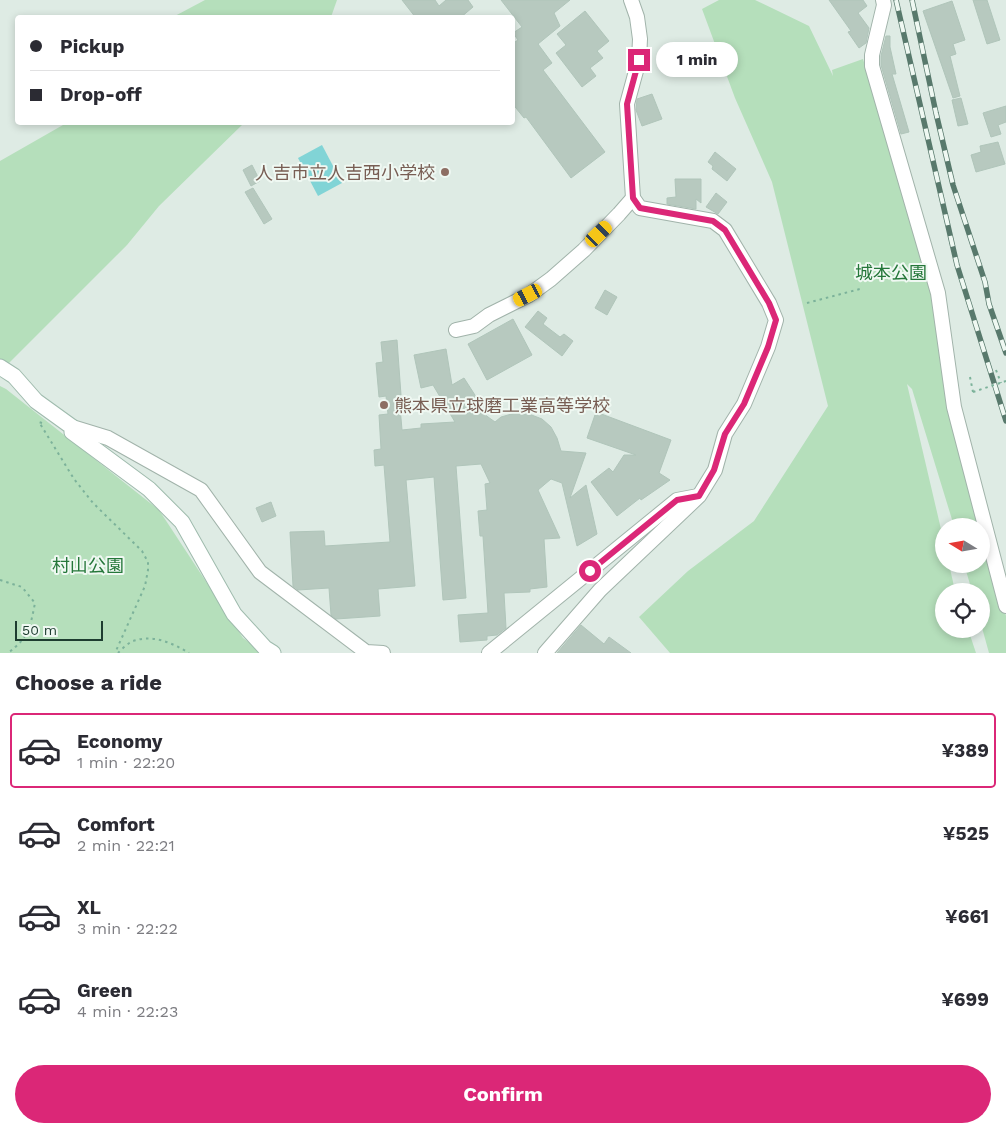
<!DOCTYPE html>
<meta charset="utf-8">
<style>
:root{--surface:#fff;--page:#f2f2f3;--text:#2b2b33;--muted:#7c7c81;--line:#e1e1e2;--accent:#db2777}
body{margin:0;font-family:"Work Sans","Noto Sans JP",sans-serif;background:var(--page);color:var(--text);height:100vh;display:flex;flex-direction:column;font-size:19px;white-space:nowrap}
*{box-sizing:border-box;margin:0}
p{font-size:16px;color:var(--muted)}
.icon{flex:none;width:28px;height:28px;fill:none;stroke:currentColor;stroke-width:2;stroke-linecap:round;stroke-linejoin:round}
.map{position:relative;height:653px;overflow:hidden}
.details{display:flex;flex-direction:column;background:var(--surface);flex:1}
.details>*{flex:none}
.hud{position:absolute;left:15px;top:15px;width:500px;height:110px;border-radius:5px;box-shadow:0 2px 8px #0003;display:grid;align-content:center;height:110px;padding:0 15px;background:var(--surface)}
.needle{width:32px;rotate:281deg}
.tools{position:absolute;left:935px;top:518px;display:grid;gap:10px}
.tools a{display:grid;place-items:center;width:55px;height:55px;border-radius:50%;background:var(--surface);box-shadow:0 2px 8px #0003;font-size:25px}
.scale{position:absolute;left:15px;bottom:12px;width:88px;box-sizing:border-box;padding-left:5px;border:2px solid #1e3d30;border-top:0;font-size:14px;line-height:18px;white-space:nowrap;color:#1e3d30;-webkit-text-stroke:4px #eff8f2;paint-order:stroke}
.end{position:absolute;width:22px;height:22px;margin:-11px;border:6px solid #db2777;background:#fff;box-shadow:0 0 0 2px #fff}
.from{border-radius:50%}
.bubble{position:absolute;height:35px;border-radius:18px;background:var(--surface);box-shadow:0 2px 8px #0003;font-size:16px;font-weight:700;line-height:35px;text-align:center}
.car{position:absolute;width:15px;height:30px;margin:-15px -8px;border-radius:6px;box-shadow:0 0 4px 1px #0007;background:linear-gradient(#f5c518 24%,#345 0 40%,#f5c518 0 76%,#345 0 86%,#f5c518 0)}
.hud b{display:flex;align-items:center;gap:18px;height:48px;font-size:19px}
.hud b+b{border-top:1px solid var(--line)}
.hud i{width:12px;height:12px;background:var(--text)}
ul{padding:0;list-style:none}
li{display:flex;align-items:center;gap:15px;height:75px;margin:0 10px 8px;padding:0 5px;border:2px solid transparent;border-radius:5px}
li div{flex:1}
li b{display:block;font-size:19px}
li em{font-style:normal;font-weight:700}
li.current{border-color:var(--accent)}
li>.icon{width:45px;height:45px;stroke-width:1.5}
h2{padding:0 15px;font-size:22px;line-height:60px}
.action{display:flex;gap:10px;margin-top:auto;padding:10px 15px}
.action a{flex:1;height:58px;border-radius:30px;background:var(--accent);color:#fff;font-size:20px;font-weight:700;line-height:58px;text-align:center}
.map>svg:first-child{display:block}
.green{fill:#b5dfbb}
.water{fill:#81d4d6}
.building{fill:#b7c9bf;stroke:#b0c5ba}
.lines{fill:none;stroke-linecap:round;stroke-linejoin:round}
.street-casing{stroke:#a1b3aa;stroke-width:16}
.secondary-casing{stroke:#9fbbad;stroke-width:17}
.path{stroke:#7cb29a;stroke-width:2;stroke-dasharray:2.5 4;stroke-linecap:butt}
.street{stroke:#fff;stroke-width:14}
.secondary{stroke:#fff;stroke-width:15}
.rail-casing{stroke:#58796c;stroke-width:5.5}
.rail{stroke:#eff8f2;stroke-width:4;stroke-dasharray:11;stroke-linecap:butt}
.path-bridge{stroke:#7cb29a;stroke-width:2;stroke-dasharray:2.5 4;stroke-linecap:butt}
.route{stroke:#db2777;stroke-width:6}
.education-dot{fill:#8d6e63;stroke:#eff8f2;stroke-width:2}
.labels{text-anchor:middle;dominant-baseline:central;stroke-width:4;stroke-linejoin:round;paint-order:stroke}
.education-label{font-size:18px;fill:#785e54;stroke:#eff8f2;text-anchor:end}
.park-label{font-size:18px;fill:#25773a;stroke:#eff8f2}
</style>
<div class="map">
<svg width="1006" height="653" viewBox="0 0 1006 653">
<rect width="100%" height="100%" fill="#deebe4"/>
<!-- green -->
<g class="green">
<polygon points="205,0 337,0 331,17 173,17"/>
<polygon points="719,0 755,0 809,26 833,76 832,70 863,59 927,271 940,333 945,390 1006,616 1006,653 989,653 981,624 981,591 972,591 964,564 981,564 981,526 954,526 912,389 907,384 944,542 944,564 949,564 955,591 944,591 944,629 968,629 976,653 670,653 639,617 688,571 754,521 828,406 772,182 735,98 702,9"/>
<polygon points="64,123 244,123 159,206 127,245 0,372 0,161 63,125"/>
<polygon points="0,386 6,389 159,510 243,638 264,653 0,653"/>
</g>
<!-- water -->
<polygon class="water" points="322,145 342,183 318,196 298,158"/>
<!-- building -->
<g class="building">
<polygon points="402,0 435,0 439,6 446,0 468,0 473,7 460,18 416,18"/>
<polygon points="501,0 570,0 554,13 560,26 538,44 552,63 543,70 605,152 571,178 526,117 524,118 512,103 512,44 518,40 513,33 522,27"/>
<polygon points="829,0 863,0 867,6 858,13 869,28 866,43 859,48 848,32 851,31"/>
<polygon points="973,0 987,0 1000,40 987,44"/>
<polygon points="952,1 965,40 953,44 956,54 950,56 960,96 953,98 923,11"/>
<polygon points="585,11 609,41 597,51 603,58 590,68 596,76 582,87 556,53 566,45 557,34"/>
<polygon points="886,36 890,36 890,47 896,74 892,74 909,132 901,134 881,65 881,56"/>
<polygon points="652,94 662,119 642,126 636,110 637,99"/>
<polygon points="961,98 968,124 958,126 952,100"/>
<polygon points="1006,106 1006,122 998,125 1001,134 991,137 983,113"/>
<polygon points="998,142 1005,164 976,172 971,155 981,152 980,146"/>
<polygon points="715,152 736,169 727,181 712,169 713,166 708,162"/>
<polygon points="252,165 260,181 251,186 243,170"/>
<polygon points="675,179 701,179 701,203 696,199 696,209 667,204 667,198 676,197"/>
<polygon points="253,188 272,219 264,224 245,192"/>
<polygon points="716,193 727,202 718,214 706,207"/>
<polygon points="605,290 617,297 607,315 595,308"/>
<polygon points="538,311 547,318 543,324 560,337 564,334 573,341 562,356 525,327"/>
<polygon points="513,319 532,355 487,380 468,344"/>
<polygon points="397,340 401,395 399,395 402,430 421,428 421,424 455,422 433,385 421,388 414,355 446,349 452,385 464,378 482,406 477,409 495,422 501,417 515,413 529,414 542,419 551,427 557,438 561,451 586,453 570,498 586,485 597,534 577,546 562,483 551,479 538,490 560,538 544,539 547,587 530,589 530,592 504,593 506,628 497,635 487,636 487,640 460,642 458,615 488,613 483,536 480,536 478,511 487,510 485,484 490,483 481,464 456,466 466,598 443,600 434,477 406,480 415,586 378,589 380,616 336,619 331,615 329,588 298,590 293,586 290,532 324,531 325,546 390,542 384,465 375,466 374,450 381,449 379,415 388,414 386,396 379,397 376,363 383,362 381,342"/>
<polygon points="596,412 671,440 659,473 670,480 641,500 640,498 617,516 591,482 609,468 613,472 624,455 636,455 587,438"/>
<polygon points="271,502 276,516 262,522 256,508"/>
<polygon points="581,625 604,644 609,637 631,653 557,653"/>
</g>
<g class="lines">
<defs>
<g id="street">
<polyline points="883,0 884,5 872,55 872,66 938,293 954,407 1006,606"/>
<polyline points="456,330 474,326 489,315 529,295 551,279 584,250 619,214 633,198"/>
<polyline points="72,427 108,438 201,490 260,572 366,652 383,653"/>
<polyline points="489,653 677,500 698,496"/>
<polyline points="545,653 600,590 699,496 715,470 725,434 744,404 768,347 776,320 769,303 725,230 713,221 640,208 633,198 627,104 639,60 640,39 637,17 631,0"/>
</g>
<polyline id="secondary" points="0,367 14,376 36,401 72,427 72,432 149,489 182,522 234,614 265,648 273,653"/>
</defs>
<!-- street casing -->
<use href="#street" class="street-casing"/>
<!-- secondary casing -->
<use href="#secondary" class="secondary-casing"/>
<!-- path -->
<g class="path">
<polyline points="807,303 860,289"/>
<polyline points="996,370 1001,383"/>
<polyline points="970,377 973,392"/>
<polyline points="42,423 39,422 74,479 93,503 142,551 148,562 148,570 145,586 115,653"/>
<path d="M0,580L22,587L35,603C30,628 29,637 8,653"/>
<path d="M118,653C122,649 128,643 133,641C154,634 172,643 189,653"/>
</g>
<!-- street -->
<use href="#street" class="street"/>
<!-- secondary -->
<use href="#secondary" class="secondary"/>
<defs>
<g id="rail">
<polyline points="896,0 957,265 1006,421"/>
<polyline points="912,0 936,113 953,185 985,282 989,304 1006,353"/>
</g>
</defs>
<!-- rail casing -->
<use href="#rail" class="rail-casing"/>
<!-- rail -->
<use href="#rail" class="rail"/>
<!-- path-bridge -->
<polyline class="path-bridge" points="973,392 1006,381"/>
</g>
<g class="lines">
<!-- route -->
<polyline class="route" points="590,571 677,500 699,496 714,470 725,434 744,404 768,347 776,320 769,303 725,230 713,221 640,208 633,198 627,104 639,60"/>
</g>
<!-- markers -->
<g class="education-dot">
<circle cx="445" cy="172" r="5"/>
<circle cx="384" cy="405" r="5"/>
</g>
<g class="labels">
<!-- education labels -->
<g class="education-label">
<text x="435" y="172">人吉市立人吉西小学校</text>
<text x="394" y="405" text-anchor="start">熊本県立球磨工業高等学校</text>
</g>
<!-- park labels -->
<g class="park-label">
<text x="891" y="272">城本公園</text>
<text x="88" y="565">村山公園</text>
</g>
</g>
</svg>
<div class="tools">
<a><svg class="needle" viewBox="-14 -14 28 28"><path d="M0-13l5 13h-10z" fill="#e53935"/><path d="M0 13l5-13h-10z" fill="#7c7c81"/></svg></a>
<a><svg class="icon" aria-label="locate" viewBox="0 0 24 24"><circle cx="12" cy="12" r="6"/><path d="M12 2v4M12 18v4M2 12h4M18 12h4"/></svg></a>
</div>
<div class="scale">50 m</div>
<i class="end from" style="left:590px;top:571px"></i>
<i class="end" style="left:639px;top:60px"></i>
<div class="bubble" style="left:656px;top:42px;width:82px">1 min</div>
<i class="car" style="left:599px;top:234px;rotate:46deg"></i>
<i class="car" style="left:528px;top:295px;rotate:243deg"></i>
<div class="hud">
<b><i class="from"></i>Pickup</b>
<b><i></i>Drop-off</b>
</div>
</div>
<section class="details">
<h2>Choose a ride</h2>
<ul>
<li class="current"><svg class="icon" aria-label="car" viewBox="0 0 24 24"><path d="M5 17H2v-5l4-1 3-4h7l3 4 3 1v5h-3M9 17h6M6 11h13"/><circle cx="7" cy="17" r="2"/><circle cx="17" cy="17" r="2"/></svg><div><b>Economy</b><p>1 min · 22:20</p></div><em>¥389</em></li>
<li><svg class="icon" aria-label="car" viewBox="0 0 24 24"><path d="M5 17H2v-5l4-1 3-4h7l3 4 3 1v5h-3M9 17h6M6 11h13"/><circle cx="7" cy="17" r="2"/><circle cx="17" cy="17" r="2"/></svg><div><b>Comfort</b><p>2 min · 22:21</p></div><em>¥525</em></li>
<li><svg class="icon" aria-label="car" viewBox="0 0 24 24"><path d="M5 17H2v-5l4-1 3-4h7l3 4 3 1v5h-3M9 17h6M6 11h13"/><circle cx="7" cy="17" r="2"/><circle cx="17" cy="17" r="2"/></svg><div><b>XL</b><p>3 min · 22:22</p></div><em>¥661</em></li>
<li><svg class="icon" aria-label="car" viewBox="0 0 24 24"><path d="M5 17H2v-5l4-1 3-4h7l3 4 3 1v5h-3M9 17h6M6 11h13"/><circle cx="7" cy="17" r="2"/><circle cx="17" cy="17" r="2"/></svg><div><b>Green</b><p>4 min · 22:23</p></div><em>¥699</em></li>
</ul>
<div class="action"><a>Confirm</a></div>
</section>
